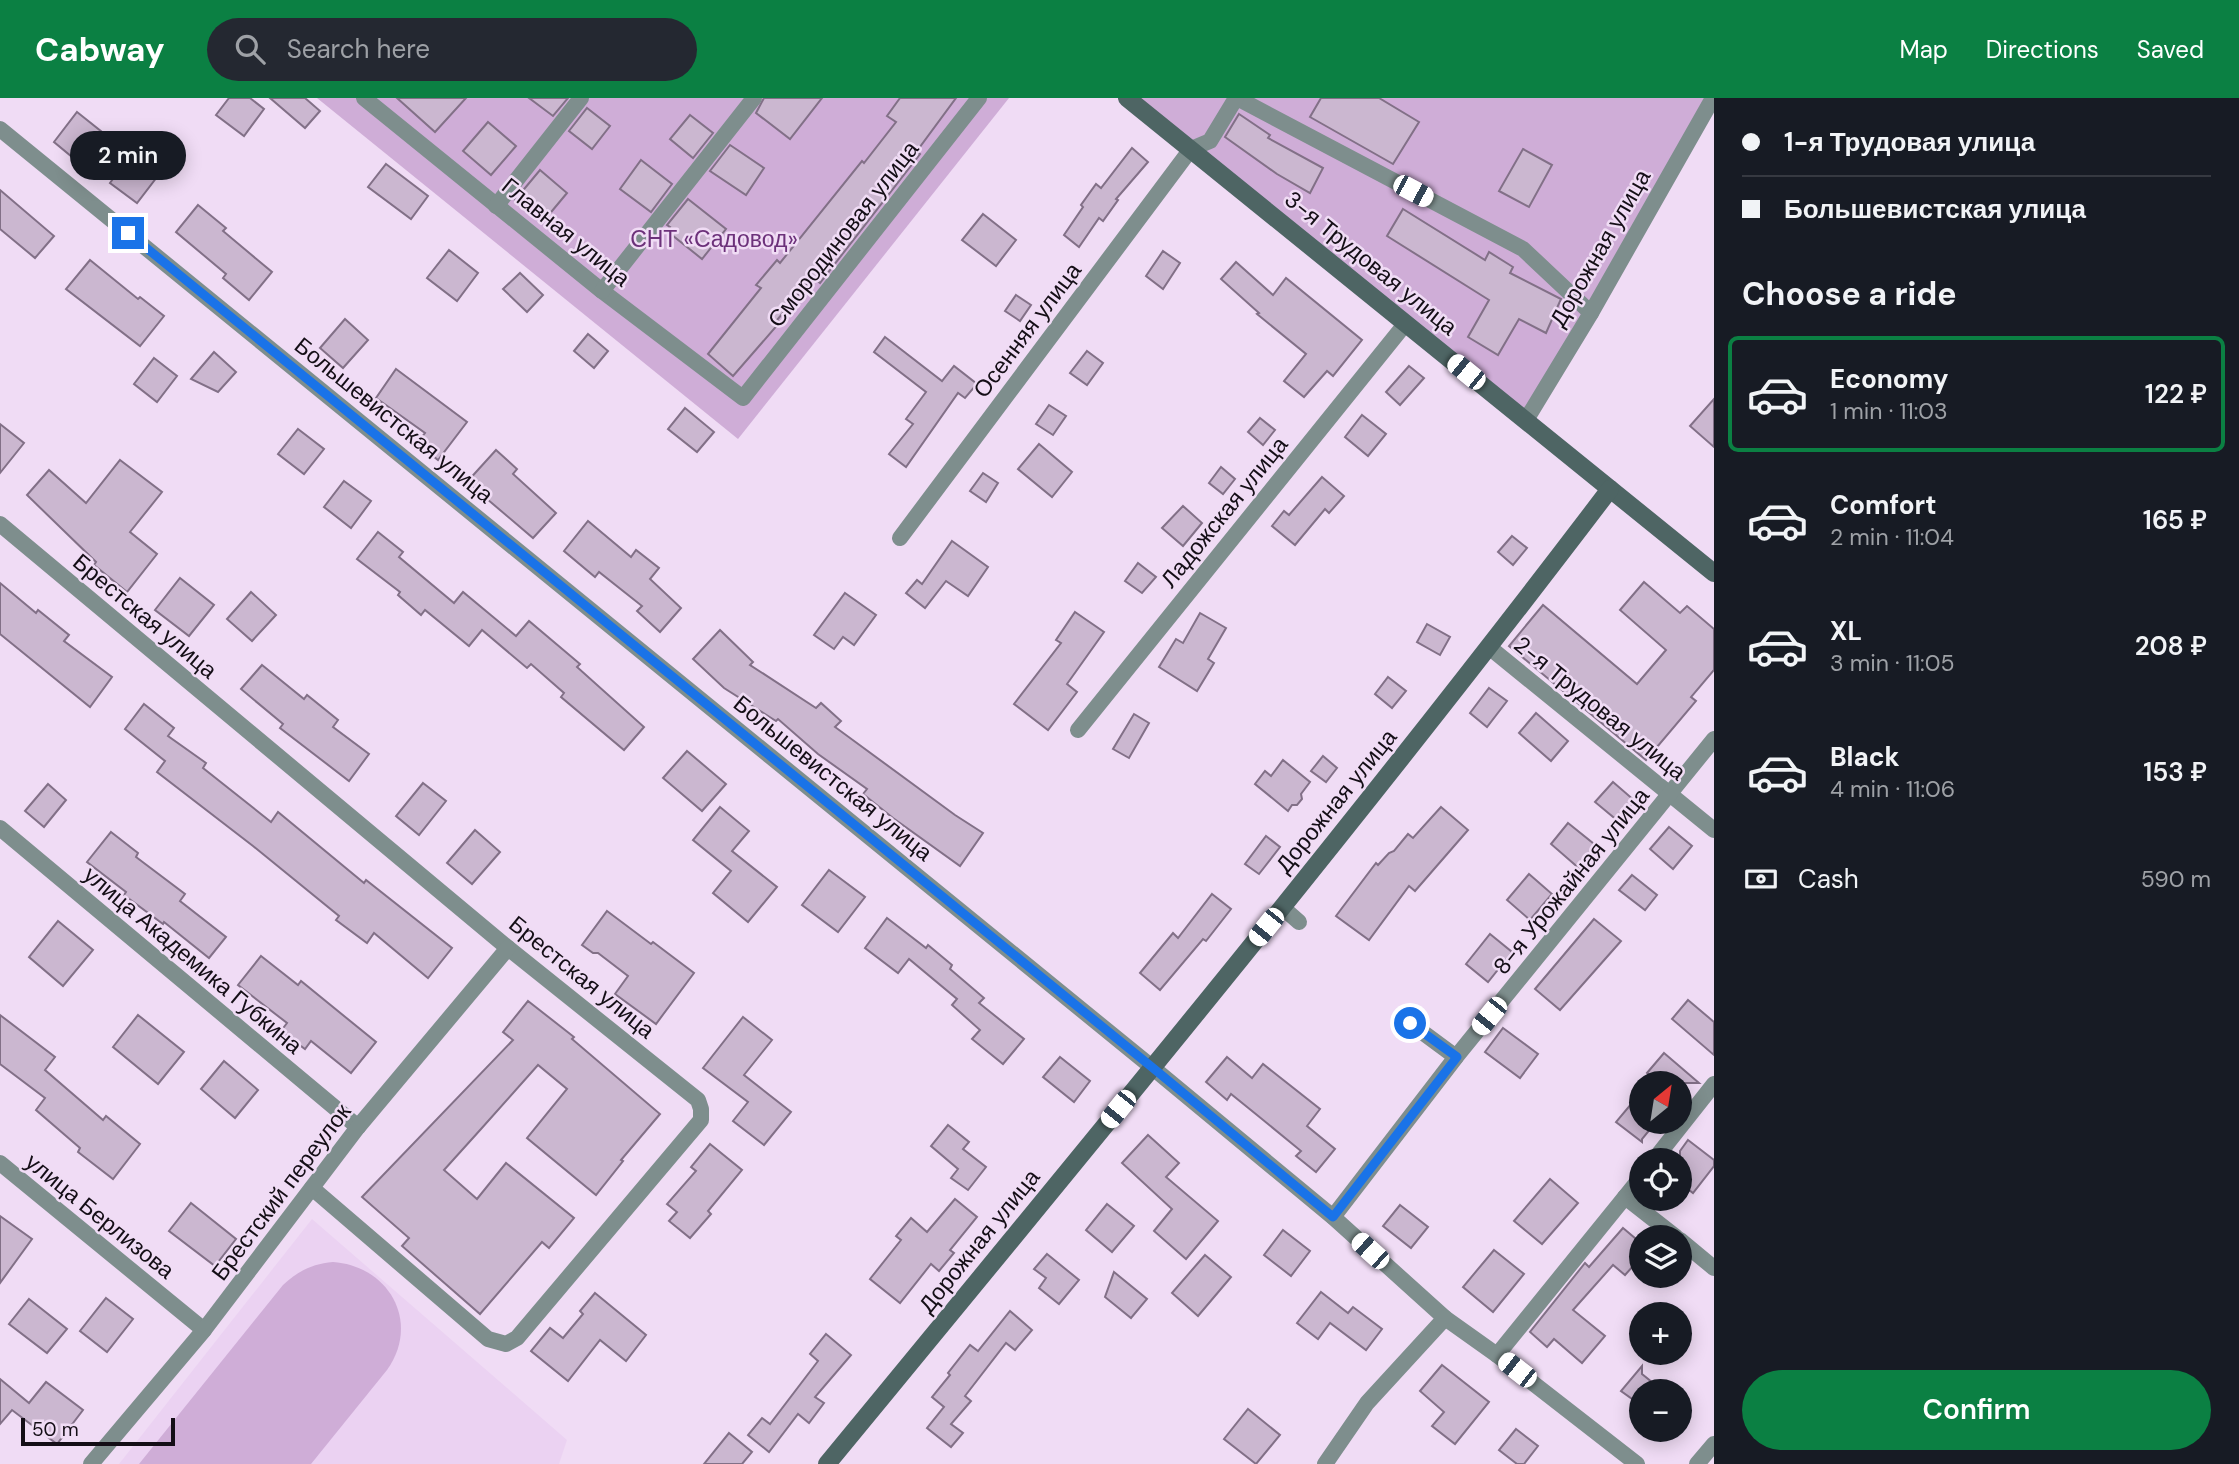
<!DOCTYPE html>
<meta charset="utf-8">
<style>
:root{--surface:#171b24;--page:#242831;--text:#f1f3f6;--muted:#9ea1a6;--line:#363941;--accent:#0b8043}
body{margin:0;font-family:"DM Sans",sans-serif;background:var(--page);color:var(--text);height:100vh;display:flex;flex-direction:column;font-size:26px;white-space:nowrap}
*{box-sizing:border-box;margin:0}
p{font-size:23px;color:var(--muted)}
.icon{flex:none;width:38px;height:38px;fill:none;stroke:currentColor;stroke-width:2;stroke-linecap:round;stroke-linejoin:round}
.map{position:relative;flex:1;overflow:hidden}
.drawer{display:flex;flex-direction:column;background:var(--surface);width:525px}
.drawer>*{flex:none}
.hud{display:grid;align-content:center;height:154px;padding:0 28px;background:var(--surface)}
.needle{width:46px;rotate:30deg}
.buttons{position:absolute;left:1629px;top:973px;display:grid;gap:14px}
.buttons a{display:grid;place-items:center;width:63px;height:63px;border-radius:50%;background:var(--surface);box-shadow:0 4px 18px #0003;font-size:35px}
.scale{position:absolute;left:21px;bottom:18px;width:154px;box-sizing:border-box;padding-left:7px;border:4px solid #140e16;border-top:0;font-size:19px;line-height:24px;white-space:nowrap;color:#140e16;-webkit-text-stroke:5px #f0dcf5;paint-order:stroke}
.end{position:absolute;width:32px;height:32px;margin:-16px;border:9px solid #1a73e8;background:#fff;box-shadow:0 0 0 4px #fff}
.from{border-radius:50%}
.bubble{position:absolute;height:49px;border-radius:24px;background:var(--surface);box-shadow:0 4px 18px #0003;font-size:23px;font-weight:600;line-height:49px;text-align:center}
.car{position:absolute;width:21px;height:42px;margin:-21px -10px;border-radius:9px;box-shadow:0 0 5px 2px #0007;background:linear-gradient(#fff 24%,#345 0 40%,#fff 0 76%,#345 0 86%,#fff 0)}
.hud b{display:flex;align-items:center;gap:24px;height:66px;font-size:26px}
.hud b+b{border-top:2px solid var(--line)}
.hud i{width:18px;height:18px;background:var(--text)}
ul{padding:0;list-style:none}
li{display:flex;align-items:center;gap:21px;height:116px;margin:0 14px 10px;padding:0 14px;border:4px solid transparent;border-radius:10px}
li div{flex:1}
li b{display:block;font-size:26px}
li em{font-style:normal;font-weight:600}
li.active{border-color:var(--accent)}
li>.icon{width:63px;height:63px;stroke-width:1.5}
h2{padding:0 28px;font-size:32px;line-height:84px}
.pay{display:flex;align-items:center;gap:18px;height:77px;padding:0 28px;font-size:26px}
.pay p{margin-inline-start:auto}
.primary-button{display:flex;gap:14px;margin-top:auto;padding:14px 28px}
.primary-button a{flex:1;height:80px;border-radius:42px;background:var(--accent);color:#fff;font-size:28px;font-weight:600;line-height:80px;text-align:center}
header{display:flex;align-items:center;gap:42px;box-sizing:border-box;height:98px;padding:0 35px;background:var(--accent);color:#fff}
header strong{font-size:33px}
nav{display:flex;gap:38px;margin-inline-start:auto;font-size:24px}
.search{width:490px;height:63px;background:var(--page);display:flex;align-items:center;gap:18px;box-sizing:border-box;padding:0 24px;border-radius:38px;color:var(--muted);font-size:26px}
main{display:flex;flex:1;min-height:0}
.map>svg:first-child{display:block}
.built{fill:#ebd2f2}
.green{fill:#cfadd7}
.building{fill:#cbb7d0;stroke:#827087;stroke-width:2}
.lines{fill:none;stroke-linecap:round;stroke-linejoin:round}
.street{stroke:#7e8e8d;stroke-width:16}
.secondary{stroke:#4e6564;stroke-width:18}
.route{stroke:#1a73e8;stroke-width:9}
.labels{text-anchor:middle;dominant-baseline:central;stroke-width:5;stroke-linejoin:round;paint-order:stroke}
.street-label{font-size:23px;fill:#140e16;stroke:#f0dcf5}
.park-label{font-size:23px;fill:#6c317a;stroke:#f0dcf5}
</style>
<header>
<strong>Cabway</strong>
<div class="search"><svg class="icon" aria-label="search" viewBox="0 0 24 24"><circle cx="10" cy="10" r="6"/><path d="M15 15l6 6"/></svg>Search here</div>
<nav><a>Map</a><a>Directions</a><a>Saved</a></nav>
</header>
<main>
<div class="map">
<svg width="1714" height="1366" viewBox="0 0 1714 1366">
<rect width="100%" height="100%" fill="#f0dcf5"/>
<!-- built -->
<polygon class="built" points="312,1121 567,1342 559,1366 119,1366"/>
<!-- green -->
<g class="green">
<polygon points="317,0 1009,0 738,341"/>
<polygon points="1127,0 1713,0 1526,322"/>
<path d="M333,1164C389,1168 421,1224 387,1272L311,1366H139L283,1187C298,1173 312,1166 333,1164Z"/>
</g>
<!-- building -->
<g class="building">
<polygon points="229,0 250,0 264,11 244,38 216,17"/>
<polygon points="270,0 305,0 320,13 305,30"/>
<polygon points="397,0 466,0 435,34"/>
<polygon points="529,0 568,0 553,18"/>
<polygon points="764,0 822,0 790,41 756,15"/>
<polygon points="900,0 956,0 917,53 920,56 820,185 813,179 777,222 780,224 733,278 708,256 761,190 756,187 777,162 780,165 862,63 864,65 896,24 887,18"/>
<polygon points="1321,0 1379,0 1419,24 1393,66 1310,19"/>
<polygon points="587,10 610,28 592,51 569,33"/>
<polygon points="77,14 107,38 83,68 54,44"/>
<polygon points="1239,16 1270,37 1268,40 1323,70 1310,95 1277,76 1225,39"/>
<polygon points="690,17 713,35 693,60 670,41"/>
<polygon points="488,24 516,48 491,77 463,53"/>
<polygon points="730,47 764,70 746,97 710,73"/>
<polygon points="1132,50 1148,64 1116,101 1118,102 1103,123 1099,120 1079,149 1064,137 1083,109 1081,107 1096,86 1101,90"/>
<polygon points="1523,51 1552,67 1529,109 1499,93"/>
<polygon points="129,59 157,79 137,105 110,85"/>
<polygon points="641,62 672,86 651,114 620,91"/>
<polygon points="386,66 428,98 411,121 368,89"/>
<polygon points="540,72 567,95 542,125 515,102"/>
<polygon points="0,92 54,138 35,160 0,131"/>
<polygon points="688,101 726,131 702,161 667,133 670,129 667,127"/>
<polygon points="198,107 226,130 223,133 272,174 249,202 223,180 226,176 176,134"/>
<polygon points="1403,111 1485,162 1489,154 1513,169 1510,175 1561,201 1546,235 1519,221 1498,257 1468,239 1489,202 1387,138"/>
<polygon points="983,116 1016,142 996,168 962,142"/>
<polygon points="449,152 478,175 457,203 427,180"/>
<polygon points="1163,153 1180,165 1163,191 1146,178"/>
<polygon points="90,162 138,201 140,199 164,218 140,248 66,191"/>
<polygon points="1236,164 1273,197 1286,180 1362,242 1333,278 1327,273 1304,299 1284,283 1306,256 1257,216 1259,215 1221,181"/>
<polygon points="520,175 543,197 527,214 503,191"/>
<polygon points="1016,197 1031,207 1020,223 1005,213"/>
<polygon points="345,221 368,242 343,270 320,250"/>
<polygon points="588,236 608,253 594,270 574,253"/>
<polygon points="885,239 942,283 954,268 977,286 965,300 958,295 906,369 889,356 913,326 906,321 926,294 874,254"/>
<polygon points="1087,253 1103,265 1087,287 1070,275"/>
<polygon points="214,254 236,274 218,294 191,281"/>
<polygon points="154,260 177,278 157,304 134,286"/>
<polygon points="1409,268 1424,280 1400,307 1386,294"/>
<polygon points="396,271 467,324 438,362 417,345 425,335 376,300"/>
<polygon points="1714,301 1714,349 1690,328"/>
<polygon points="1049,307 1066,318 1053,337 1036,326"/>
<polygon points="685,310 714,334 697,354 668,331"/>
<polygon points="1362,317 1386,336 1368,358 1345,339"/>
<polygon points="1260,320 1275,332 1263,347 1248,334"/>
<polygon points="0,326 24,345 0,375"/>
<polygon points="298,331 324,351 304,376 278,356"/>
<polygon points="1039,346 1072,374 1052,399 1018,371"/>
<polygon points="496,352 517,371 513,376 556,415 533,440 467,384"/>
<polygon points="120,362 162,394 130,434 157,456 127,494 94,467 96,464 27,397 49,372 86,405"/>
<polygon points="1221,369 1235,381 1223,396 1209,385"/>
<polygon points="983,375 998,385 986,404 970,393"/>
<polygon points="1322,379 1344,398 1329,415 1325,411 1295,447 1272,428 1284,413 1289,417"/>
<polygon points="344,383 371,403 351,430 324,409"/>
<polygon points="1183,408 1202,425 1183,448 1162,430"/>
<polygon points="588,423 631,459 636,452 659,470 650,481 681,510 660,534 637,513 642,508 599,474 595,479 564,453"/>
<polygon points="378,434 403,454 399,459 454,505 463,494 516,538 529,523 580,566 577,569 644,629 624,652 561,599 564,595 531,566 527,570 482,532 469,548 425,512 421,517 398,497 400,494 357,461"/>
<polygon points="1512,438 1527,450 1513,467 1498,454"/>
<polygon points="952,443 988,469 968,498 946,483 925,510 906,495 917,482 922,486"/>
<polygon points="1138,465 1156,479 1142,495 1125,483"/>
<polygon points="180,480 214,507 189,538 155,512"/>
<polygon points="1644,484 1680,515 1687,508 1714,531 1714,572 1691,599 1696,603 1646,662 1509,548 1543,507 1637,586 1666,552 1620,512"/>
<polygon points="0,485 36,515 38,512 69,537 64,543 112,579 90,609 0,536"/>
<polygon points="251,494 276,517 252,543 227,521"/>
<polygon points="845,495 876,517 854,547 843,539 834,551 814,537"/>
<polygon points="1075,514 1104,534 1067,586 1077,594 1048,632 1014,606 1061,545 1056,542"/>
<polygon points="1200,515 1226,530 1208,561 1214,565 1197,593 1159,569 1176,541 1183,545"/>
<polygon points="1427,526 1450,539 1440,557 1417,544"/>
<polygon points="720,532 753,564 750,567 816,610 821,605 841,623 835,629 955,717 983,735 960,768 893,720 863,696 867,691 818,656 778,621 776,623 724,590 693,561"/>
<polygon points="262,567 304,601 307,597 338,622 333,629 369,656 349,683 280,630 283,626 241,591"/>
<polygon points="1388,579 1406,593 1392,610 1375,596"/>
<polygon points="1489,590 1507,603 1487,629 1470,615"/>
<polygon points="144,606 174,630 168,638 206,665 203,670 271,724 278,714 364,785 366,782 452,850 428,880 374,835 367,845 336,822 339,818 253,748 157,674 165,663 125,631"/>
<polygon points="1536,615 1568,643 1551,663 1519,635"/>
<polygon points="1134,616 1149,625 1129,660 1113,651"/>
<polygon points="687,653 726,686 702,713 663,680"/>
<polygon points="1323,658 1337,670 1326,684 1311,673"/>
<polygon points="1283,662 1310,684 1301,696 1302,701 1297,707 1292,707 1288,713 1255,686 1265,673 1271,678"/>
<polygon points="1613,684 1635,703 1618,723 1595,704"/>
<polygon points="423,685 446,703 419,737 396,718"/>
<polygon points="48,686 66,702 44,729 25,713"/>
<polygon points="720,709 749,733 732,753 777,789 748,824 713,795 731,773 693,742"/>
<polygon points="1441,709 1468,732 1415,793 1409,788 1369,842 1336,818 1376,765 1378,767 1389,755 1394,753 1408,736 1413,740"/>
<polygon points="1568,725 1599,750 1581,772 1551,746"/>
<polygon points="1669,729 1692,748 1673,771 1650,751"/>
<polygon points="475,732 500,754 472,786 447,765"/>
<polygon points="111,734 138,755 136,759 185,796 180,803 226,839 209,860 164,824 163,826 124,797 126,794 87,764"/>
<polygon points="1266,738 1280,749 1259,776 1245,766"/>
<polygon points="829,772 865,799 838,834 802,807"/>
<polygon points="1529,776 1552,796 1530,822 1507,802"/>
<polygon points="1632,777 1657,797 1645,812 1619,792"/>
<polygon points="1212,796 1231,811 1206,843 1203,841 1160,892 1140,875 1173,835 1178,840"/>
<polygon points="607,813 651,846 653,844 694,875 656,926 615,896 628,878 598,855 593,855 582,847"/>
<polygon points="887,820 926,850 928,847 952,867 950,871 984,900 979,905 1024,941 1003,966 972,941 980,932 952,907 957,901 909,861 898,875 865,850"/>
<polygon points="1594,821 1621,843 1560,912 1535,891"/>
<polygon points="58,823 93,852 63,888 29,859"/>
<polygon points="1490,836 1512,854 1488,884 1466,866"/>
<polygon points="261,858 298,887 301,883 376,944 351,975 311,943 305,951 281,933 287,925 238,887"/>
<polygon points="1688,902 1714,924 1714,957 1672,921"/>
<polygon points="528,903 574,939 572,941 660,1016 621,1062 623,1063 596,1097 527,1040 567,991 538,967 481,1031 444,1072 477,1101 506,1065 574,1120 549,1150 542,1144 480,1216 402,1148 409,1140 362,1099 513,942 503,934"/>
<polygon points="0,917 55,959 45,972 103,1022 106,1018 140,1046 113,1081 78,1054 80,1050 36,1012 45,1000 0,966"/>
<polygon points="138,917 184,954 158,986 113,949"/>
<polygon points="743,919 772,942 744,977 791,1014 764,1047 733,1023 748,1004 703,970"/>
<polygon points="1503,930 1538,956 1520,980 1485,954"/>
<polygon points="1664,955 1699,985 1659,985 1647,975"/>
<polygon points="1060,959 1090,983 1074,1004 1043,979"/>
<polygon points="1227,959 1252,980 1263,966 1320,1011 1307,1028 1335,1051 1316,1074 1296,1058 1301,1053 1257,1017 1231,996 1227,1002 1206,984"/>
<polygon points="224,963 258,992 235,1020 201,991"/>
<polygon points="1642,993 1642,1024 1656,1024 1642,1041 1642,1044 1616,1024"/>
<polygon points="948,1027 969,1044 963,1051 986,1069 968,1092 951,1080 958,1071 931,1048"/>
<polygon points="1148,1037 1179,1065 1166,1079 1218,1123 1186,1161 1154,1133 1172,1111 1122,1065"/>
<polygon points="1688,1042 1714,1062 1714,1068 1693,1095 1680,1085 1680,1053"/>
<polygon points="710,1046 742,1072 708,1113 711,1116 690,1140 669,1123 677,1114 667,1106 696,1073 691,1069"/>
<polygon points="1550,1081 1578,1105 1542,1146 1514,1123"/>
<polygon points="955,1101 977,1119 950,1152 954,1155 939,1173 931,1166 900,1205 870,1181 901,1142 896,1138 911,1120 927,1134"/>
<polygon points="191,1105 236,1141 215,1168 169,1133"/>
<polygon points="1107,1106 1134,1128 1112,1154 1086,1132"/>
<polygon points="1400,1107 1428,1129 1411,1150 1383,1128"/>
<polygon points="0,1118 32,1141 0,1185"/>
<polygon points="1623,1130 1642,1146 1642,1158 1625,1177 1613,1167 1573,1212 1605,1238 1582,1265 1554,1241 1547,1249 1530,1234 1585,1165 1589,1169"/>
<polygon points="1283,1132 1310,1153 1291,1178 1264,1157"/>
<polygon points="1494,1152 1524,1176 1493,1214 1463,1189"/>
<polygon points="1047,1156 1079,1182 1059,1206 1039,1190 1046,1180 1034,1171"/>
<polygon points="1205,1157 1231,1179 1198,1218 1172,1195"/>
<polygon points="1114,1174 1147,1201 1131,1220 1105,1199"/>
<polygon points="1321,1194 1348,1215 1353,1209 1382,1231 1366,1252 1330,1225 1318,1241 1297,1225"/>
<polygon points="595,1195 646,1237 626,1263 600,1242 568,1283 531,1253 550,1230 563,1240 583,1216 580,1213"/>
<polygon points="106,1200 133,1221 107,1254 80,1233"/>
<polygon points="29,1201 67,1231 47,1255 9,1226"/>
<polygon points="1010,1213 1032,1232 1015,1252 1006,1245 965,1298 971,1303 951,1326 963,1335 951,1349 927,1330 944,1309 932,1299 950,1277 948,1275 970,1247 978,1253"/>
<polygon points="826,1236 851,1257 815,1299 824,1305 809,1325 798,1316 769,1354 748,1337 762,1320 770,1326 818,1263 810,1256"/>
<polygon points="1442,1267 1489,1304 1455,1346 1432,1328 1444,1314 1420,1293"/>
<polygon points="1642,1268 1642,1276 1663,1293 1642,1293 1642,1308 1621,1293"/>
<polygon points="0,1281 29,1305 46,1284 83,1312 57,1346 12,1312 0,1326"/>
<polygon points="1248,1311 1280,1337 1256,1366 1224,1341"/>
<polygon points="1516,1331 1538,1348 1524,1366 1517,1366 1499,1352"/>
<polygon points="729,1335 752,1354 742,1366 704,1366"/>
</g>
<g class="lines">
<!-- street -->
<g class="street">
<polyline points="364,0 602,193 743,300 979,0"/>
<polyline points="1237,0 1523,151 1591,215"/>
<polyline points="0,31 1153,970 1333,1119 1445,1220 1497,1257 1637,1366"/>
<polyline points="496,108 581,0"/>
<polyline points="602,193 754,0"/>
<polyline points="1526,322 1591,215 1713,0"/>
<polyline points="0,426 508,850 698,1002 701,1011 701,1022 517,1240 506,1246 488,1241 312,1090"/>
<polyline points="900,440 1191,51 1210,43 1236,0"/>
<polyline points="1489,549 1714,732"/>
<polyline points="1078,632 1406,225"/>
<polyline points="0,730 358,1029"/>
<polyline points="1282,809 1299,824"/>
<polyline points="1410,925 1456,959"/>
<polyline points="1654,1062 1714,986"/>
<polyline points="0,1065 204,1232"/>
<polyline points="1625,1099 1676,1139"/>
<polyline points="1333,1119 1456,959 1714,641"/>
<polyline points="1680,1142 1714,1170"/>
<polyline points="1497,1257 1642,1078"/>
<polyline points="91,1366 204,1232 358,1029 508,850"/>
<polyline points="1325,1366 1367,1305 1445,1220"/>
<polyline points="1697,1366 1714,1346"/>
</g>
<!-- secondary -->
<g class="secondary">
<polyline points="1127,0 1714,475"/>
<path d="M827,1366C1092,1044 1358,723 1610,391"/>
</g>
</g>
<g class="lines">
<!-- route -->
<polyline class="route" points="128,135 1153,970 1333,1119 1457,959 1410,925"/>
</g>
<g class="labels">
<!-- street labels -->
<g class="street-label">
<text transform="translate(566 134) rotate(39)">Главная улица</text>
<text transform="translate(843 136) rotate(-52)">Смородиновая улица</text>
<text transform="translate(1600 150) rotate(-60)">Дорожная улица</text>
<text transform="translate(1371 165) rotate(39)">3-я Трудовая улица</text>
<text transform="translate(1027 232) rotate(-53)">Осенняя улица</text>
<text transform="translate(394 322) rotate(39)">Большевистская улица</text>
<text transform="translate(1224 414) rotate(-51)">Ладожская улица</text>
<text transform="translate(145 518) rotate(40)">Брестская улица</text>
<text transform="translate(1600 610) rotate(39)">2-я Трудовая улица</text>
<text transform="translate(833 680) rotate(39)">Большевистская улица</text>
<text transform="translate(1336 703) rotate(-51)">Дорожная улица</text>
<text transform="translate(1571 783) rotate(-51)">8-я Урожайная улица</text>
<text transform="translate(193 862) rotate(40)">улица Академика Губкина</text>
<text transform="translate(582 879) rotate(39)">Брестская улица</text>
<text transform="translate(281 1094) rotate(-53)">Брестский переулок</text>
<text transform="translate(100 1118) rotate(39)">улица Берлизова</text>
<text transform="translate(979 1143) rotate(-51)">Дорожная улица</text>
</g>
<!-- park labels -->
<g class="park-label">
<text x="714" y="141">СНТ «Садовод»</text>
</g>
</g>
</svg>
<div class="buttons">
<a><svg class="needle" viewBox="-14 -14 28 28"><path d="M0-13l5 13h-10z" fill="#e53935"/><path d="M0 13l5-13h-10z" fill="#9ea1a6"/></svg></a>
<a><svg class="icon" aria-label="locate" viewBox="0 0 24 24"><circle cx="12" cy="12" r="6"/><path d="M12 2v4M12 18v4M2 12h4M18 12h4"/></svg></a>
<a><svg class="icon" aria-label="layers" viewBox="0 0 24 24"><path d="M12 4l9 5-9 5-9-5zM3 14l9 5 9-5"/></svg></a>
<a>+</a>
<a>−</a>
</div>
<div class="scale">50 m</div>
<i class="end from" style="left:1410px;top:925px"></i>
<i class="end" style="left:128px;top:135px"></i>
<div class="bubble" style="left:70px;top:33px;width:116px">2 min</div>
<i class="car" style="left:1413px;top:93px;rotate:118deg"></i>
<i class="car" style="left:1466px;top:274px;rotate:309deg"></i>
<i class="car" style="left:1266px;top:829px;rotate:219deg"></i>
<i class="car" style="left:1489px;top:918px;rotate:219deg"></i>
<i class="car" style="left:1118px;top:1011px;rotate:219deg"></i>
<i class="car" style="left:1370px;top:1153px;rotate:312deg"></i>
<i class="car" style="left:1517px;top:1272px;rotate:308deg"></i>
</div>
<section class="drawer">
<div class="hud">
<b><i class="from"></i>1-я Трудовая улица</b>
<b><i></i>Большевистская улица</b>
</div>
<h2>Choose a ride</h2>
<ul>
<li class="active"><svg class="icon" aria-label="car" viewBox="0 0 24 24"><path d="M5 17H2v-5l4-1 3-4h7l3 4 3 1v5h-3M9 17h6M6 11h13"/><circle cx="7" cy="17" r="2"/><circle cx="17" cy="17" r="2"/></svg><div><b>Economy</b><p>1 min · 11:03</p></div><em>122 ₽</em></li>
<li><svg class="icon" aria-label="car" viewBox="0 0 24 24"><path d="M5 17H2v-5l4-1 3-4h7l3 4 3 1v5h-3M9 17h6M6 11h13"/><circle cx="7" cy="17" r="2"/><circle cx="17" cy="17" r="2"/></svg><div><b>Comfort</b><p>2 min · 11:04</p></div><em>165 ₽</em></li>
<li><svg class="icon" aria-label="car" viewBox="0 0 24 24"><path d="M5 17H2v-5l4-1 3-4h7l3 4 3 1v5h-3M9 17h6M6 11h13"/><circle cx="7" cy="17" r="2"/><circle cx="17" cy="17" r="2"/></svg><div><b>XL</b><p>3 min · 11:05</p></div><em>208 ₽</em></li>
<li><svg class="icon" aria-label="car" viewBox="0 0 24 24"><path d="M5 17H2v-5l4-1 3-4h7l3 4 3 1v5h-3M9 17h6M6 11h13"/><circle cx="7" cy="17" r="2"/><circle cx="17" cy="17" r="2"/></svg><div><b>Black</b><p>4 min · 11:06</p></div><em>153 ₽</em></li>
</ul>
<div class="pay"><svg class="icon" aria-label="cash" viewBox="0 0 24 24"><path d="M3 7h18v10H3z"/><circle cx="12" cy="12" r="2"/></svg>Cash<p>590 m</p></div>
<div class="primary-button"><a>Confirm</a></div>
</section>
</main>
